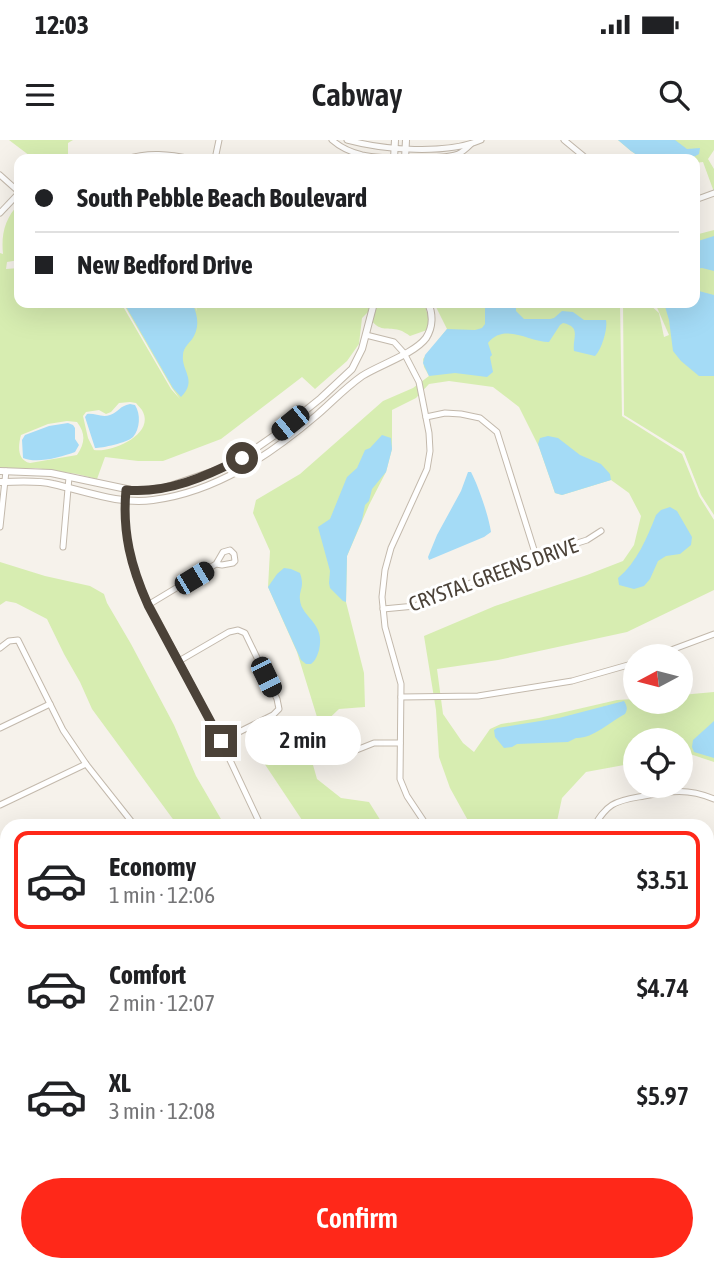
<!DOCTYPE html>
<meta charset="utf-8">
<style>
:root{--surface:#fff;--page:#f6f6f6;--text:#202124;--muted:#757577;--line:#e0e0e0;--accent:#ff2819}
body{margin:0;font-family:"Asap Condensed",sans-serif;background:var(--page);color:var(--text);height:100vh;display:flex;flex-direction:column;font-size:26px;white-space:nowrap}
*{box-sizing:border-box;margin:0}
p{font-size:23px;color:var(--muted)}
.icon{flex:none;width:38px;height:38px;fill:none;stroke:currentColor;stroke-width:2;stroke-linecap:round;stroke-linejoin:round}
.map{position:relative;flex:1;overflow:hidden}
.sheet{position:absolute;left:0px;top:679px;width:714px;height:453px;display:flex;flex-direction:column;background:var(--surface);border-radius:21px 21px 0 0;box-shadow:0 7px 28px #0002}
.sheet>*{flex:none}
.top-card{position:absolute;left:14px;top:14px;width:686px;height:154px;border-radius:14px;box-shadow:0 7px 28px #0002;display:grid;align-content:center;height:154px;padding:0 21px;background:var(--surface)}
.needle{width:46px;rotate:263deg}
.tools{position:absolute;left:623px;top:504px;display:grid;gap:14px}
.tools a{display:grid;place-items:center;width:70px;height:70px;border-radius:50%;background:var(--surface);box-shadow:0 7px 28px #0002;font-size:35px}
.end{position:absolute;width:32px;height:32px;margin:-16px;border:9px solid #4b4238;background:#fff;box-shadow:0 0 0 4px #fff}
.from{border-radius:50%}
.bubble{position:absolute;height:49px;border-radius:24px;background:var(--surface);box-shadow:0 7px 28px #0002;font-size:23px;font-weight:600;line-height:49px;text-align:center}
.car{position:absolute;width:21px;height:42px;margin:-21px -10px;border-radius:9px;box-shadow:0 0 5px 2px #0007;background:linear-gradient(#222 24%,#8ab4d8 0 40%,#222 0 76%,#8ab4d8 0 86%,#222 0)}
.top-card b{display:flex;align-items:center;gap:24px;height:66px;font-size:26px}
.top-card b+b{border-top:2px solid var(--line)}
.top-card i{width:18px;height:18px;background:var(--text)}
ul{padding:12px 0 0;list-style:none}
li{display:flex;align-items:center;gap:21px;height:98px;margin:0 14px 10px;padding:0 7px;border:4px solid transparent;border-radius:14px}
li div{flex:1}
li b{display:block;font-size:26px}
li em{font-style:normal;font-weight:600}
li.selected{border-color:var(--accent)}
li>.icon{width:63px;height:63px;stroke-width:1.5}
.primary-button{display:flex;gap:14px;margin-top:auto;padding:14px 21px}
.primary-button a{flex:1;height:80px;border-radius:42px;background:var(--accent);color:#fff;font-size:28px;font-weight:600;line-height:80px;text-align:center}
.status{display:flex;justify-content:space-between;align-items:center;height:49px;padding:0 35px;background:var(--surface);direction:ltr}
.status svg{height:19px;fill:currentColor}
header{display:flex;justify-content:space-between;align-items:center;height:91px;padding:0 21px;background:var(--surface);font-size:32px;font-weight:600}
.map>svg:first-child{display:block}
.green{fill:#d7edb1;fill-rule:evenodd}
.water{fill:#a4dbf6}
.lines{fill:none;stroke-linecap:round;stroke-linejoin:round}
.stream{stroke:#a4dbf6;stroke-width:2}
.minor-casing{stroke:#c3b9ac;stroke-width:7}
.tertiary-casing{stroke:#c3b9ac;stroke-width:8}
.minor{stroke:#fff;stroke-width:5}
.tertiary{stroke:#fff;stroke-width:6}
.route{stroke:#4b4238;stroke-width:9}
.labels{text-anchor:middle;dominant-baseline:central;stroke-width:6;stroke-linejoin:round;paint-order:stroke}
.street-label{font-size:21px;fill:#4b4238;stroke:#fff}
</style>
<div class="status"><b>12:03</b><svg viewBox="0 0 49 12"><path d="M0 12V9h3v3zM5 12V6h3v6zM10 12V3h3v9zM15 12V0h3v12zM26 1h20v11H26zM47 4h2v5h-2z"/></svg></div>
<header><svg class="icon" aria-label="menu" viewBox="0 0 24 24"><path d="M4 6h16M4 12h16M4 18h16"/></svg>Cabway<svg class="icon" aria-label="search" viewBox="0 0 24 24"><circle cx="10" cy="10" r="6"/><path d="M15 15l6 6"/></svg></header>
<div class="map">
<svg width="714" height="1131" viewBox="0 0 714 1131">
<rect width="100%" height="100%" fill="#f6f2eb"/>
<!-- green -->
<g class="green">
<polygon points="9,0 73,0 68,3 68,19 34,19"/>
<polygon points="618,0 714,0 714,10 708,19 714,29 714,52 703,22 695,23 695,19 643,19 631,11"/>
<path d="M19,64V120L7,122L6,129L19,128V163H121L171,249L180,259L172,248L123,163H193L197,171L195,163H371L369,171L362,178L359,204L347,221L315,249L302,237L221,299L163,321H138L105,317L97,339L77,334L36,328L0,329V113L3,114C1,94 5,78 19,64ZM130,262L136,263C138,266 142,269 143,272C154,295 111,313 94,310L88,298L83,276L86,272L99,270L106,274L111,272L119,263ZM67,281L77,282C86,294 85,303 77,315L30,323C17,320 18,306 21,295L48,284Z"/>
<polygon points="714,90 714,375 701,355 684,312 624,275 623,163 648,163 659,173 664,197 669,195 655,163 695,163 695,95"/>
<path d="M377,163H424L429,179L427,190L410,196C407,194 403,191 399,190C388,187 381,192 372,181Z"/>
<polygon points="434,163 620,163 622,276 682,314 699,356 714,380 714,450 627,492 498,520 437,529 443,574 463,603 474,612 490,589 501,584 539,578 617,560 635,559 635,562 681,562 681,555 714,552 714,622 687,613 681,614 681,600 635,600 635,623 586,632 562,658 556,686 471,686 450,648 439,617 436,570 424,496 495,466 587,435 623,421 634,405 641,376 629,353 611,340 562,355 555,353 539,307 519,267 493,247 449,241 429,244 416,258 392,270 392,309 386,332 369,365 347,416 346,462 364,533 365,567 339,569 317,590 311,618 317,639 341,658 369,662 384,686 306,686 264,623 264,614 298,603 317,577 297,512 268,447 270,411 253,373 256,360 300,334 383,261 413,248 429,236 424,227 423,219 447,189"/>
<polygon points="0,422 45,436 90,446 104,454 107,463 131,504 174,585 196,636 225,686 178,686 92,569 80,542 64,514 47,479 16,463 6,461 0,465"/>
<polygon points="99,1125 116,1125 119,1128 132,1130 135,1125 303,1125 281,1131 101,1131"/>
<polygon points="312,1125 668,1125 669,1131 290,1131"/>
</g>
<!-- water -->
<g class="water">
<polygon points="618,0 675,0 687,9 700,8 699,14 690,19 643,19 631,11"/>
<polygon points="714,96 714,131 702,128 695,129 695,102"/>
<polygon points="695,150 714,155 714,236 699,236 681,221 673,211 669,180 664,163 695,163"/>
<path d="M124,163H192C197,173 200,185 194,196C191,202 183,207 183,215C181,231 198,240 181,257L173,248Z"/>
<path d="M485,163H516V171L524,179H550L554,178L562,171L573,172L584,180H606C608,189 601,211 595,216L574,211C572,198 582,187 563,183L560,185L549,202C529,202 504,182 488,203L492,215L490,217L493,232L487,237L455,233L429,236L423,223L425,215L447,189L475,190L482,188L485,184Z"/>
<path d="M130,264L135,265C141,274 140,289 133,297C127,303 102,308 95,308L85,277L87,274C95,273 102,278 110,275C119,272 119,266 130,264Z"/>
<path d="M68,283L73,285L75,288V299L79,305L75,312C61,317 37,324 23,318L22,300L25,295L49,286Z"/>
<polygon points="382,295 391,298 392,309 386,332 372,349 369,361 365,365 362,380 347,416 346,462 343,461 330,448 329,443 330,431 318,387 330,379 347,337 357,328 365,310 370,308"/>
<polygon points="548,296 558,298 580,315 601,324 610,334 611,340 562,355 555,353 538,304 540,298"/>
<path d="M468,332H471C478,345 489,377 491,392L484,397L429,420L428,417L437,395L461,351Z"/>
<path d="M670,367L677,371L692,397L691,405L680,414L666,416L658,421L650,439L644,446L634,449L619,445L618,438C637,422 647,398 656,375L661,370Z"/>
<path d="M284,428L291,429L300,433C305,448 299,449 300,460C301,477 326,483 319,510C317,516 316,520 311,524H306L301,520L268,447L277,434Z"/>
<path d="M624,561C627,566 628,569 625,574C610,582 592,599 576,598L568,602L517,604L512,607L504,608L495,597L494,590L497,588L559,578Z"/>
<polygon points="714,581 714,618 694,612 692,607 693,600"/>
<polygon points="0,916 7,916 7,1014 0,1015"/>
</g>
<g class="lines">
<!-- stream -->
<g class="stream">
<polyline points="707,985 714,984"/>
<polyline points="200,1131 217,1125"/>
</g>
<defs>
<g id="minor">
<path d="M332,0C341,8 350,12 362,15C381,19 441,20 458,14C463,12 467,8 471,4"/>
<path d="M347,0C384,10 445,15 481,0"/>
<polyline points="564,0 587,19"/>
<path d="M126,19C148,12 169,14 192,19"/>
<polyline points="215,19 219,0"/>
<polyline points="0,35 19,52"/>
<polyline points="695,60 714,53"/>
<polyline points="0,73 19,53"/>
<polyline points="366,195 394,202 404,213 419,242 429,293 430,311 427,329 391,408 385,430 382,457 385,487 401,544 400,639 407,656 427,686"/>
<polyline points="426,277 445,273 461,274 480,278 497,292 536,416"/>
<path d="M126,350C123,383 128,416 140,447L221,601L261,686"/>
<polyline points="0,387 6,331"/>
<polyline points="63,407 69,337"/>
<polyline points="148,465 216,424 222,425 233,423 235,421 234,414 230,410 223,412 216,424"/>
<polyline points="383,469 415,466 536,416 587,400 601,391"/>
<polyline points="0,508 9,501 18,500 63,590 86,624 135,686"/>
<polyline points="655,516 714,494"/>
<polyline points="179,521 229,492 238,490 245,493 277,559 279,569 273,575 221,601"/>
<polyline points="401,557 478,556 572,541 635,523"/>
<polyline points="0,588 50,564"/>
<polyline points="354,611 374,603 400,603"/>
<polyline points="0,665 86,624"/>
<path d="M594,686C599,678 604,670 612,665C622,659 633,658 644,656C671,651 688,648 714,659"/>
<polyline points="0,760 7,758"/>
<polyline points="707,790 714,794"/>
<polyline points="0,825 7,823"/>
<polyline points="707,825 714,809"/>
<polyline points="707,886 714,888"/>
<polyline points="0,1058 7,1057"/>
<polyline points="697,1125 700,1131"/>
</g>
<g id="tertiary">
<polyline points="394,19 395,0"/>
<polyline points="405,19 406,0"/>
<polyline points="0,331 51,333 136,351 164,348 220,329 242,318 275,295 321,258 352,229 362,209 374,163"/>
<path d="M0,342C17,342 37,340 53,344C85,351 120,365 153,360C216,352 270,315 317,275C332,262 345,248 362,236C379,225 414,214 426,198C433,187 433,174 428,163"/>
</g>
</defs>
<!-- minor casing -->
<use href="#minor" class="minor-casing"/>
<!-- tertiary casing -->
<use href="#tertiary" class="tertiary-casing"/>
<!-- minor -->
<use href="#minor" class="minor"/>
<!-- tertiary -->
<use href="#tertiary" class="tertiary"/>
</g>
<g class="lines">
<!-- route -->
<path class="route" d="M221,601L148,465C131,427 122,392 126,350C167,354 207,336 242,318"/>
</g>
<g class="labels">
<!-- street labels -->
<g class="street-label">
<text transform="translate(493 434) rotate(-20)">CRYSTAL GREENS DRIVE</text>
</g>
</g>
</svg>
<div class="tools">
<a><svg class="needle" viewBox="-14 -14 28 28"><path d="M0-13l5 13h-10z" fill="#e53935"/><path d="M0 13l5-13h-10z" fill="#757577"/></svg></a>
<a><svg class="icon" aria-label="locate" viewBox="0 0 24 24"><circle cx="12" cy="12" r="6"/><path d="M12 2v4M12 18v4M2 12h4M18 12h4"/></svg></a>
</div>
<i class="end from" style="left:242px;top:318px"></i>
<i class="end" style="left:221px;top:601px"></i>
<div class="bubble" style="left:245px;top:576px;width:116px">2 min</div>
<i class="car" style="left:290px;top:283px;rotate:231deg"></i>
<i class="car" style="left:194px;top:438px;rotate:59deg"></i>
<i class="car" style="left:266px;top:537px;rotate:154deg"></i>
<div class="top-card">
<b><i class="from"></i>South Pebble Beach Boulevard</b>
<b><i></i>New Bedford Drive</b>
</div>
<section class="sheet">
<ul>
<li class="selected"><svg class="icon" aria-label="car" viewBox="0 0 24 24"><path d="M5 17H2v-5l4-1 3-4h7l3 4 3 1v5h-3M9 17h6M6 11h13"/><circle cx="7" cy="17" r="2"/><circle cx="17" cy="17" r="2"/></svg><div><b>Economy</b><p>1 min · 12:06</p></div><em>$3.51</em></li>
<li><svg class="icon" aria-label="car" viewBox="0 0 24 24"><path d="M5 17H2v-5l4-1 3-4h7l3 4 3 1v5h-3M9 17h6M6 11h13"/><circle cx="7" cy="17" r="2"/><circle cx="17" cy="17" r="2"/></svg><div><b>Comfort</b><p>2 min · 12:07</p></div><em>$4.74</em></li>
<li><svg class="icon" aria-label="car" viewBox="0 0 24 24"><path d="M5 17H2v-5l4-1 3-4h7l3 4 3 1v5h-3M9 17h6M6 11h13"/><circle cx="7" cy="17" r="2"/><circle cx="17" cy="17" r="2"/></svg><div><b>XL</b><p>3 min · 12:08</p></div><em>$5.97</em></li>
</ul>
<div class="primary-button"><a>Confirm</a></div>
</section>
</div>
